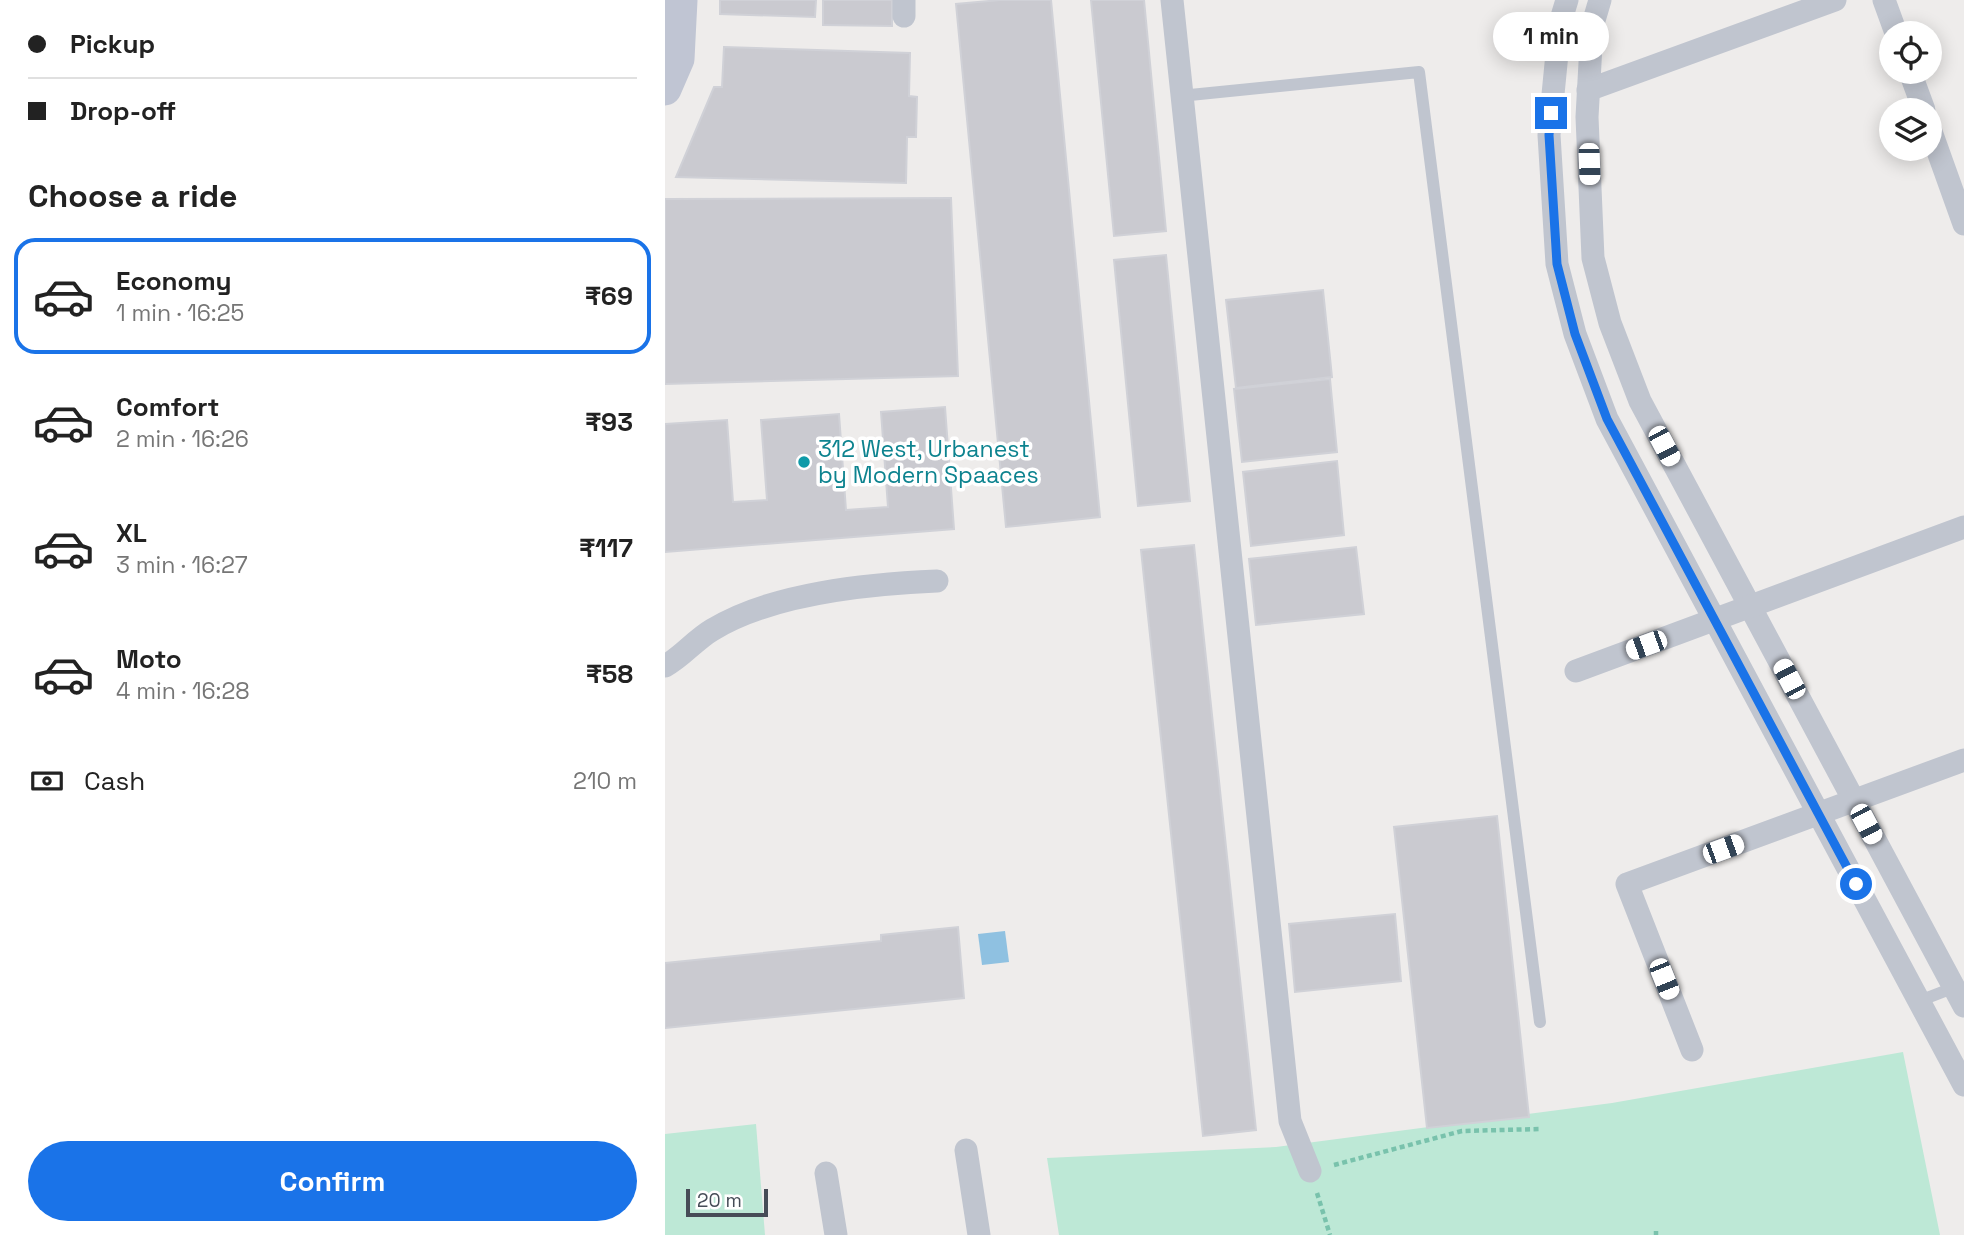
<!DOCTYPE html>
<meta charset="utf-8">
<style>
:root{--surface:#fff;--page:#f2f2f2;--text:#222;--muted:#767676;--line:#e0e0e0;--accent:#1a73e8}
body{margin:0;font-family:"Space Grotesk",sans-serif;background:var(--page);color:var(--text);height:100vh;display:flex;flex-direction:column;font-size:26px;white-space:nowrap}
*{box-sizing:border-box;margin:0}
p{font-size:23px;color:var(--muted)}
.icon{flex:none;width:38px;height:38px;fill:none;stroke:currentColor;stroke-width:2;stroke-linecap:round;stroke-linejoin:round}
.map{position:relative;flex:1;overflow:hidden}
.side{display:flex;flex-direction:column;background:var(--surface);width:665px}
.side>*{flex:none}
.banner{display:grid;align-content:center;height:154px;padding:0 28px;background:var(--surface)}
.controls{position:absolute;left:1214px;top:21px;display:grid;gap:14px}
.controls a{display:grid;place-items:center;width:63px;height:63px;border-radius:50%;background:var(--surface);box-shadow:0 4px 18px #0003;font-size:35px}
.scale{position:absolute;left:21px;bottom:18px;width:82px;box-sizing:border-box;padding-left:7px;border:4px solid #464c57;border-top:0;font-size:19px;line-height:24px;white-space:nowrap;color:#464c57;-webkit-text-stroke:5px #fff;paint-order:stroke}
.end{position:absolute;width:32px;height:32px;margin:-16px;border:9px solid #1a73e8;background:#fff;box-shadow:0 0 0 4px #fff}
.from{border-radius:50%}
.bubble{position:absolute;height:49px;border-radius:24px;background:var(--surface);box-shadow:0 4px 18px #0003;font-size:23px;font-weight:600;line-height:49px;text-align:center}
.car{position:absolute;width:21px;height:42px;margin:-21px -10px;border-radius:9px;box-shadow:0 0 5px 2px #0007;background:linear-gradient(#fff 24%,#345 0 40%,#fff 0 76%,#345 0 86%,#fff 0)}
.banner b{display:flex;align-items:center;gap:24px;height:66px;font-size:26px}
.banner b+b{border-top:2px solid var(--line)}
.banner i{width:18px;height:18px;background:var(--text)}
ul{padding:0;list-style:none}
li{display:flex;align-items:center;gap:21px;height:116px;margin:0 14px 10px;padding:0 14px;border:4px solid transparent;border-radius:21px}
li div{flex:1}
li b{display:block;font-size:26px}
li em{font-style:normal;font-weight:600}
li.current{border-color:var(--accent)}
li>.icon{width:63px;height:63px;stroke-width:1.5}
h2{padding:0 28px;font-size:32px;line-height:84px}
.pay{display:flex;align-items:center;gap:18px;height:77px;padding:0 28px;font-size:26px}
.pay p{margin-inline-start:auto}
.cta{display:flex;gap:14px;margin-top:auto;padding:14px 28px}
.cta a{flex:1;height:80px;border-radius:42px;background:var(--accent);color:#fff;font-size:28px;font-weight:600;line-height:80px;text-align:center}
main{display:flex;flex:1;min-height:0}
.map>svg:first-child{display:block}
.green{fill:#bde8d6}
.water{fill:#8fc1e1}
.building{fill:#cacad0;stroke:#d0d1d7;stroke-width:2}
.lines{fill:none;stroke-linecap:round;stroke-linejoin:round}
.path{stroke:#79c2ac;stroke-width:4.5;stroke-dasharray:5 3.5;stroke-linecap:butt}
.lane{stroke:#c0c5cf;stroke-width:12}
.street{stroke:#c0c5cf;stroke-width:23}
.secondary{stroke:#c0c5d3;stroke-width:33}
.route{stroke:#1a73e8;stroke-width:9}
.culture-dot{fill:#0f9aa8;stroke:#fff;stroke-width:2.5}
.labels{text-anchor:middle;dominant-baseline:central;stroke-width:7;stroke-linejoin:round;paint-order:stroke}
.culture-label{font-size:23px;fill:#0d838f;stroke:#fff;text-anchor:start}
</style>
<main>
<section class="side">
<div class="banner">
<b><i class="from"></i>Pickup</b>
<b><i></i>Drop-off</b>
</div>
<h2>Choose a ride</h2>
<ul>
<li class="current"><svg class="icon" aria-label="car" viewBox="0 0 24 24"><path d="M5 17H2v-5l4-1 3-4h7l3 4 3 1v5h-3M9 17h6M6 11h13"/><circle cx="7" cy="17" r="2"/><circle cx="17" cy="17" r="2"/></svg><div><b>Economy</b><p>1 min · 16:25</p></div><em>₹69</em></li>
<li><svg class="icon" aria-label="car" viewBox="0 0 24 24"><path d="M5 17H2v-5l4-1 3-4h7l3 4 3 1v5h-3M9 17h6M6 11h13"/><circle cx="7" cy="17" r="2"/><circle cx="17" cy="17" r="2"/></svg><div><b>Comfort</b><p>2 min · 16:26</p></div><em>₹93</em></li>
<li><svg class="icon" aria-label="car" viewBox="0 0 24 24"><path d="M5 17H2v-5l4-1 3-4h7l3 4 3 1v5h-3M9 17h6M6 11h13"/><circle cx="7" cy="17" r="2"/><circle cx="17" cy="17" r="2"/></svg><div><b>XL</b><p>3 min · 16:27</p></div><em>₹117</em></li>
<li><svg class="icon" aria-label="car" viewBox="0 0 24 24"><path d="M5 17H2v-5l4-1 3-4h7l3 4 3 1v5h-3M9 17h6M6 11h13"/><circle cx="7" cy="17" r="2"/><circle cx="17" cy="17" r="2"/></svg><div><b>Moto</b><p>4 min · 16:28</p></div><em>₹58</em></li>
</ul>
<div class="pay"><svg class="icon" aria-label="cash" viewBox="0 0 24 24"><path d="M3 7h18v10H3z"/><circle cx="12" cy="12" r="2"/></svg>Cash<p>210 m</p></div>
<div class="cta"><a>Confirm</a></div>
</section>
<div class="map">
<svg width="1299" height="1235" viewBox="0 0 1299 1235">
<rect width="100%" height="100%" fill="#eeeceb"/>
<!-- green -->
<g class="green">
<polygon points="1238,1052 1275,1235 394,1235 382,1158 611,1147 947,1103"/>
<polygon points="91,1124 100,1235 0,1235 0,1134"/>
</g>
<!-- water -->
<polygon class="water" points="340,931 344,962 317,965 313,934"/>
<!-- building -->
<g class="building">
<polygon points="55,0 151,0 150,17 55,14"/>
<polygon points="158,0 227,0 227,26 158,25"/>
<polygon points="335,0 386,0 435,517 341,527 291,4"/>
<polygon points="426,0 479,0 501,231 449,236"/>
<polygon points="59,47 245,53 244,96 252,97 251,137 242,137 241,183 11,177 49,87 57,87"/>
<polygon points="286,198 293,376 0,384 0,199"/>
<polygon points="501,255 525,501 473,506 449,260"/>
<polygon points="658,290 667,377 571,388 561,300"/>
<polygon points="665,379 672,452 577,462 569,389"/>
<polygon points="280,407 289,529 0,552 0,424 62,420 68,502 102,500 96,420 174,414 181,510 223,507 216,412"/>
<polygon points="672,461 679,535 586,546 578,472"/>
<polygon points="529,545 591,1130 538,1136 476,550"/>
<polygon points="691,547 699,614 591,625 584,559"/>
<polygon points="832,816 864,1117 762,1128 729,827"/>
<polygon points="730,914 736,981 630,992 624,924"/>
<polygon points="293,927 299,998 0,1028 0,963 216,941 216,935"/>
</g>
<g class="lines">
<!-- path -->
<g class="path">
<polyline points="669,1165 797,1131 876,1129"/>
<polyline points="652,1193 665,1235"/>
<polyline points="991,1231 991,1235"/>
</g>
<!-- lane -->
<g class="lane">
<polyline points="515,96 754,72 875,1022"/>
<polyline points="1254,1001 1293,986"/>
</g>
<!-- street -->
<g class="street">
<polyline points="507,0 625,1121 645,1171"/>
<polyline points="902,0 895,23 884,135 892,264 910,334 942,419 1299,1085"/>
<polyline points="935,0 927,27 922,117 928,258 945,323 975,401 1299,1006"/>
<polyline points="1219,0 1231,33"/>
<polyline points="239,16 239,0"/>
<polyline points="1245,72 1259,110"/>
<polyline points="923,90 1170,0"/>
<polyline points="1265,129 1299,224"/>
<path d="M0,666C17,657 30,640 47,630C107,593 203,584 272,581"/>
<polyline points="911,671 1299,527"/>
<polyline points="1027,1050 962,884 1299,760"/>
<polyline points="301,1150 314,1235"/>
<polyline points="161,1173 171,1235"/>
</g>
<!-- secondary -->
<polyline class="secondary" points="0,89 13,59 16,0"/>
</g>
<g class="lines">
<!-- route -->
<polyline class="route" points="886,113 884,135 892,264 910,334 942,419 1191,884"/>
</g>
<!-- markers -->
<circle class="culture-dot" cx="139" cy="462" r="7"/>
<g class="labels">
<!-- culture labels -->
<g class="culture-label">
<text x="153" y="449">312 West, Urbanest<tspan x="153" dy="26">by Modern Spaaces</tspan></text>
</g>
</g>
</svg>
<div class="controls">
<a><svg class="icon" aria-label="locate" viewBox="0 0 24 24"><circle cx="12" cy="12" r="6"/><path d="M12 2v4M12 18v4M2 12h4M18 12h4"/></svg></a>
<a><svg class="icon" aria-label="layers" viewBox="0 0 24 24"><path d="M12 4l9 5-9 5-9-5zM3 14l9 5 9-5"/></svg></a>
</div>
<div class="scale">20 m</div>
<i class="end from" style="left:1191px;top:884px"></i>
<i class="end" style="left:886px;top:113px"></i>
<div class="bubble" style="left:828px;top:12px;width:116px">1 min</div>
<i class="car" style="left:924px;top:164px;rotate:178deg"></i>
<i class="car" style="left:999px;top:446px;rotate:152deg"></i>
<i class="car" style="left:981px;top:645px;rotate:250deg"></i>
<i class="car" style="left:1124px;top:679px;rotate:332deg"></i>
<i class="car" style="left:1201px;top:824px;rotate:152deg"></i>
<i class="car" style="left:1058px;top:849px;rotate:70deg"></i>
<i class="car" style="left:999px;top:979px;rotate:158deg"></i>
</div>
</main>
